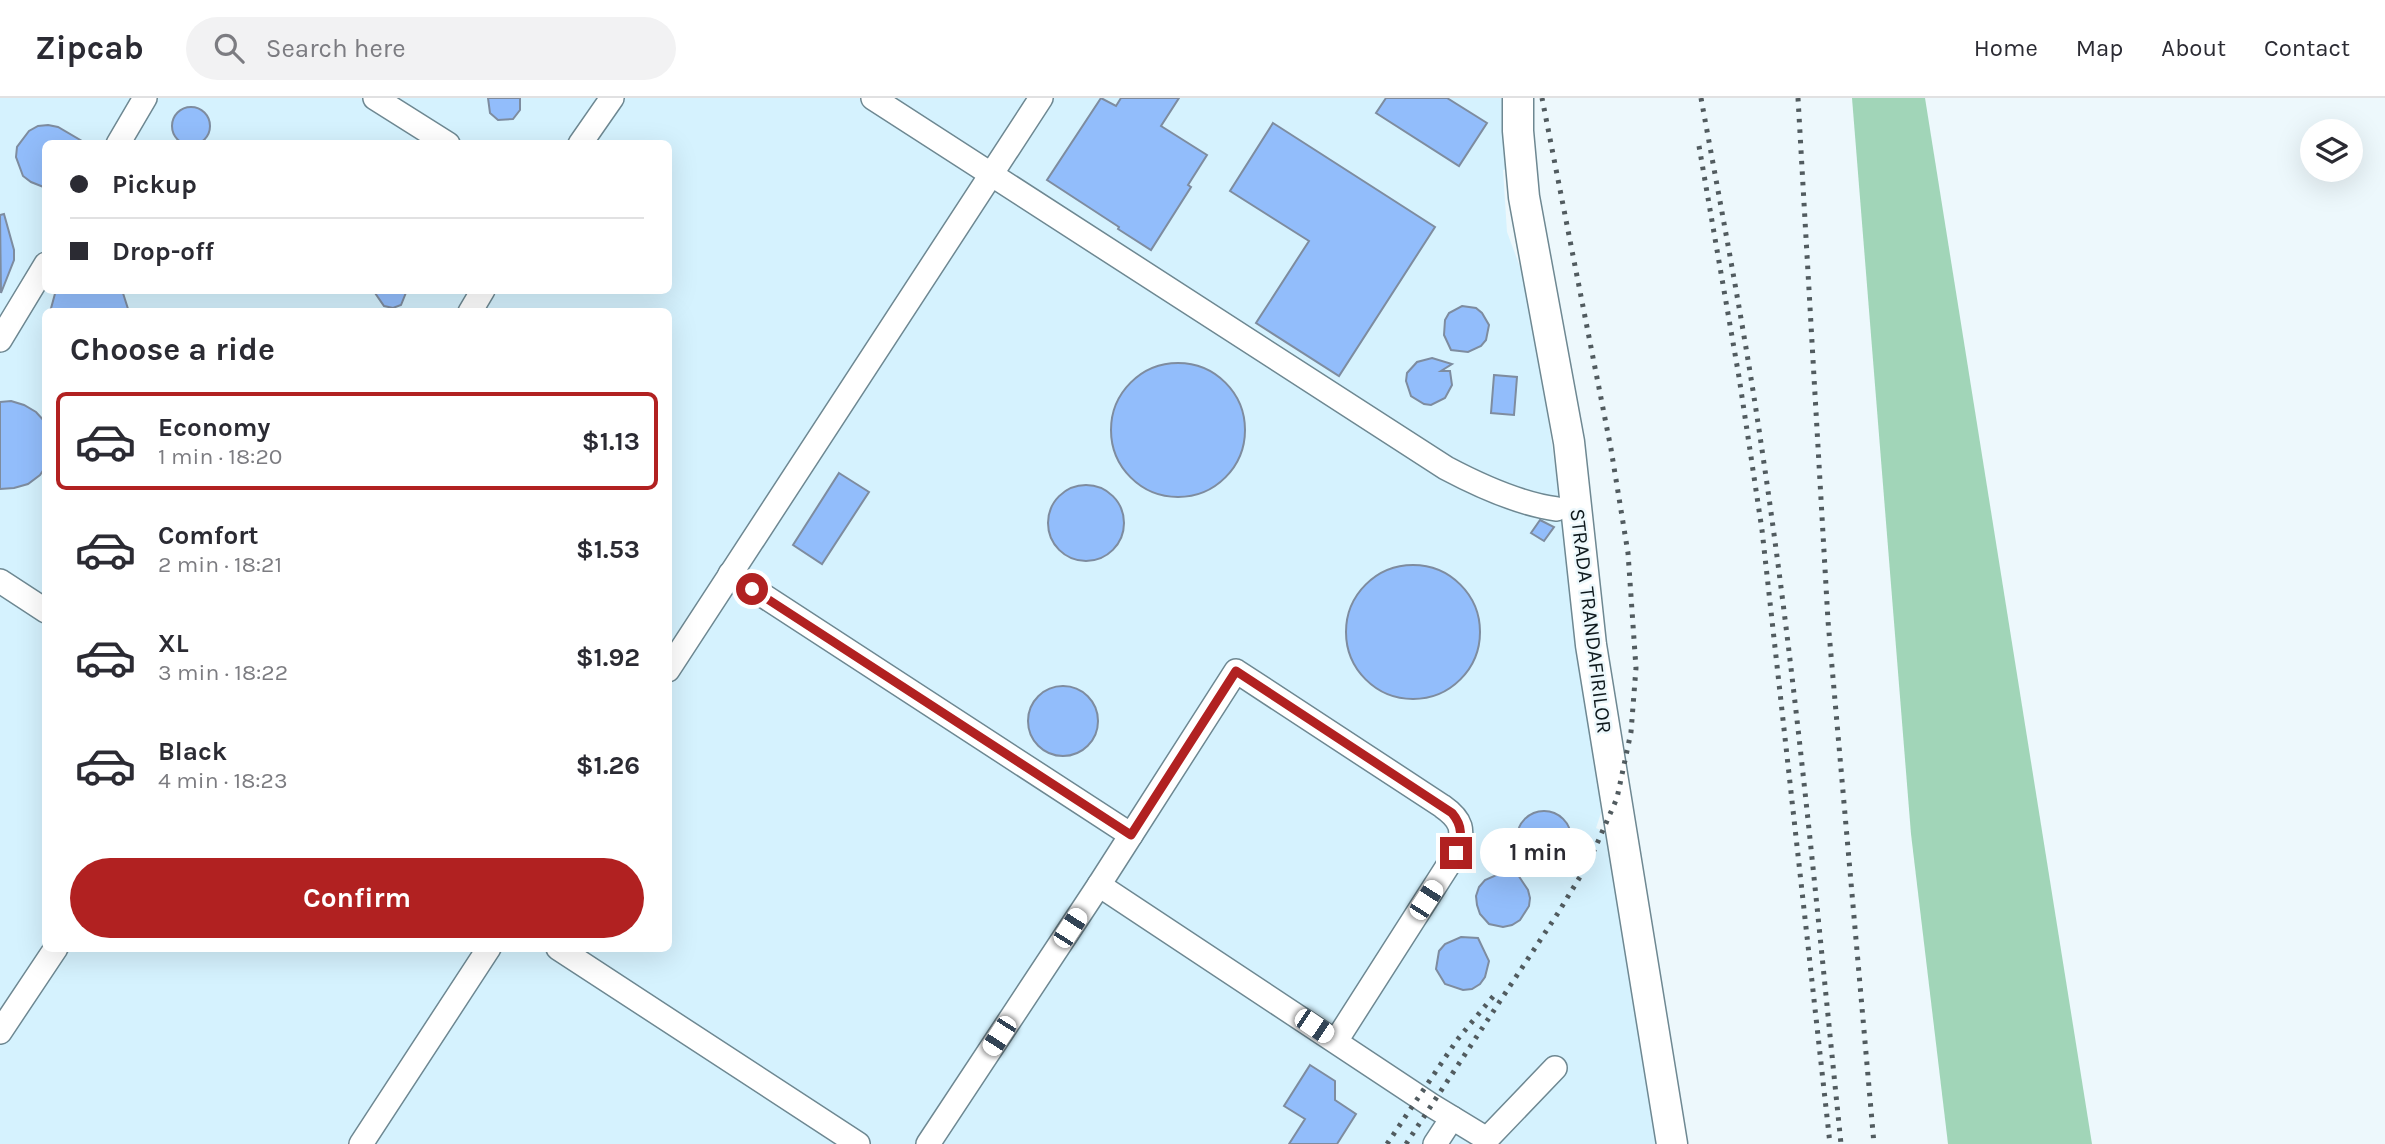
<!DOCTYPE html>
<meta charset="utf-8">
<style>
:root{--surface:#fff;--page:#f2f2f3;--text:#2b2b33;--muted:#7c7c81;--line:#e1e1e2;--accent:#b12121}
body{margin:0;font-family:Karla,sans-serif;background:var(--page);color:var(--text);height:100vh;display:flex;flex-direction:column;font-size:26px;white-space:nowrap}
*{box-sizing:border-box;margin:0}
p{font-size:23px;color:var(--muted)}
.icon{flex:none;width:38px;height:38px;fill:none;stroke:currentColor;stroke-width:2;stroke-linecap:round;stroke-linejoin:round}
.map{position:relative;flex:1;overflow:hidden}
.panel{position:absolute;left:42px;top:210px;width:630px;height:644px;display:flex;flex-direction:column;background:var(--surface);border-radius:10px;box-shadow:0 7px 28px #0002}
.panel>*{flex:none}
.banner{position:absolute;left:42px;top:42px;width:630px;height:154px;border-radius:10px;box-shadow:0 7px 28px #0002;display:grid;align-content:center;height:154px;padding:0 28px;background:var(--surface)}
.controls{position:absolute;left:2300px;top:21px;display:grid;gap:14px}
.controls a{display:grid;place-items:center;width:63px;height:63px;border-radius:50%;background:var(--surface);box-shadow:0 7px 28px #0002;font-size:35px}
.end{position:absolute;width:32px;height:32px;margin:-16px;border:9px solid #b12121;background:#fff;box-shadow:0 0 0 4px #fff}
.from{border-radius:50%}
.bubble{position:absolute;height:49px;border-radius:24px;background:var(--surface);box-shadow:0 7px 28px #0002;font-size:23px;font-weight:700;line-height:49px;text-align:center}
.car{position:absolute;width:21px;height:42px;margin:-21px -10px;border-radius:9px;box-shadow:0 0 5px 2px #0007;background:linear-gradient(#fff 24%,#345 0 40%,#fff 0 76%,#345 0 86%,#fff 0)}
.banner b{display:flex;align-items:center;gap:24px;height:66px;font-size:26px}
.banner b+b{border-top:2px solid var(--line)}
.banner i{width:18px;height:18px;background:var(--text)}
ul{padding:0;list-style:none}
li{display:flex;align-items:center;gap:21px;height:98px;margin:0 14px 10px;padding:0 14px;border:4px solid transparent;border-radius:10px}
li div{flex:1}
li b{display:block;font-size:26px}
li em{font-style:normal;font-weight:700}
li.current{border-color:var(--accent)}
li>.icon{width:63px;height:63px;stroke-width:1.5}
h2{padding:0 28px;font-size:32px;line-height:84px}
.primary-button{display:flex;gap:14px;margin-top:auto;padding:14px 28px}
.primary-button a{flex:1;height:80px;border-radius:42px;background:var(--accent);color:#fff;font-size:28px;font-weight:700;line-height:80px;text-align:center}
header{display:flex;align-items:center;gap:42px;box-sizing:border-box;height:98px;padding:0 35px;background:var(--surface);border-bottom:2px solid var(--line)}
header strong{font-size:33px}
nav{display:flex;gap:38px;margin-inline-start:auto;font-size:24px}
.search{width:490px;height:63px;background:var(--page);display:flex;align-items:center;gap:18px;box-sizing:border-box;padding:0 24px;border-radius:38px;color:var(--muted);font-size:26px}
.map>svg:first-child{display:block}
.built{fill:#d5f2fe;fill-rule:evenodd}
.green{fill:#a1d5b8}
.building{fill:#92bdfb;stroke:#7e8c9f;stroke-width:2}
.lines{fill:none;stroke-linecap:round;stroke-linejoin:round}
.minor-casing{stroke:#6e8892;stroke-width:26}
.major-casing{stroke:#6e8892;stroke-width:33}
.minor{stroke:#fff;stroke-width:23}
.major{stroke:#fff;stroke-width:30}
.rail{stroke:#515b5f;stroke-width:5;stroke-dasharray:3.5 7;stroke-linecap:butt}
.route{stroke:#b12121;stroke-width:9}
.labels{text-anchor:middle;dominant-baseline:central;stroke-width:5;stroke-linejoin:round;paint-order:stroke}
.street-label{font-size:21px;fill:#0e181c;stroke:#edf8fc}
</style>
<header>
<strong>Zipcab</strong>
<div class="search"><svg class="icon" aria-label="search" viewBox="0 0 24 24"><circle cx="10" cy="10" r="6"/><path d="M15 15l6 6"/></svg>Search here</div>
<nav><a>Home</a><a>Map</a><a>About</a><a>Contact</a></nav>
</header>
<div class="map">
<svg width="2385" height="1046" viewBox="0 0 2385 1046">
<rect width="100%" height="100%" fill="#edf8fc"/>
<!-- built -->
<path class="built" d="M0,0H1506L1509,71L1503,72L1507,134L1523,177L1537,244L1603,699V709L1596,730L1610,737L1656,1046H0ZM46,46H668V192H46ZM46,214H668V850H46Z"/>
<!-- green -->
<polygon class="green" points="1852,0 1925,0 2092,1046 1948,1046 1911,736"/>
<!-- building -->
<g class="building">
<polygon points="488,0 520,0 520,12 513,21 498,22 490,15"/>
<polygon points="1101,0 1116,8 1121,0 1179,0 1161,28 1207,57 1188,87 1191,89 1151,152 1118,131 1119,129 1047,82"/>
<polygon points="1386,0 1447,0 1487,25 1459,68 1376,15"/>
<circle cx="191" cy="28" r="19"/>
<polygon points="1273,25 1435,129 1339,278 1256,225 1309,143 1230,93"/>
<polygon points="48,27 58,29 87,46 46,46 46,90 31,84 23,78 16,59 17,49 29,33 38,28"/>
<polygon points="4,116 14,152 14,162 1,195 0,117"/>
<polygon points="56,192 122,192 129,214 50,214"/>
<polygon points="373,192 407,192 401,207 393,210 384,208"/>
<polygon points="1462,208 1476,210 1482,215 1489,227 1486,242 1481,248 1468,254 1451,252 1444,237 1445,222 1449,215"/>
<polygon points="1432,260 1452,266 1441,273 1450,273 1452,287 1445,300 1431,307 1424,306 1411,298 1406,283 1407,275 1417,264"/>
<circle cx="1178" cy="332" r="67"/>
<polygon points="1494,277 1517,279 1514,317 1491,315"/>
<polygon points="11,303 24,307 36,314 46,325 46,368 40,377 28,386 14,390 0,391 0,304"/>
<polygon points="839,375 869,394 822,466 793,447"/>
<circle cx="1086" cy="425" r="38"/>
<polygon points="1540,422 1554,429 1544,443 1531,435"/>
<circle cx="1413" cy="534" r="67"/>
<circle cx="1063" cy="623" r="35"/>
<circle cx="1544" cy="740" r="27"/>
<polygon points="1501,775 1518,777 1528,792 1530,800 1529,808 1520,822 1512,827 1503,829 1489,826 1480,816 1477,807 1476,798 1479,789 1485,782"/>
<polygon points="1461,839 1478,840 1489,863 1485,879 1480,886 1472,891 1463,892 1445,886 1436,871 1439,853 1445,846"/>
<polygon points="1310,967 1335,983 1335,1002 1356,1016 1337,1046 1289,1046 1305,1021 1284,1008"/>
</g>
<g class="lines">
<defs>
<g id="minor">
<polyline points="375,0 448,46"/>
<path d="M873,0L1446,370C1480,388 1519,406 1557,411"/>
<polyline points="118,46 145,0"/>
<polyline points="580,46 612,0"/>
<polyline points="470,214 483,192"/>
<polyline points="0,242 46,166"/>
<polyline points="730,476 1131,737"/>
<polyline points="0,483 46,513"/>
<polyline points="668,572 1041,0"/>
<polyline points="1099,787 1431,1007 1487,1041 1555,970"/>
<polyline points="558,850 858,1046"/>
<polyline points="0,934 56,850"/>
<polyline points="361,1046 489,850"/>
<path d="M928,1046L1099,787L1236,573L1442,708C1462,722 1465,732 1456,755L1336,943"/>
<polyline points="1435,1046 1452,1020"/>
</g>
<polyline id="major" points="1518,0 1518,33 1524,99 1569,344 1591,547 1672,1046"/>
</defs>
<!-- minor casing -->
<use href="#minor" class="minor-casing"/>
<!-- major casing -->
<use href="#major" class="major-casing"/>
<!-- minor -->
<use href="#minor" class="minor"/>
<!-- major -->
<use href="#major" class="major"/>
<!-- rail -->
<g class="rail">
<path d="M1701,0C1722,115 1744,229 1761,345C1796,578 1817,812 1841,1046"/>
<polyline points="1798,0 1828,523 1874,1046"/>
<polyline points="1699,48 1739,279 1762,432 1830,1046"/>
<polyline points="1387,1046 1457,942 1496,895"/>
<polyline points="1406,1046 1558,815 1589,764 1617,700 1631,634 1636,570 1628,455 1611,351 1542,0"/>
</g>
</g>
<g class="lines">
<!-- route -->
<path class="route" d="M752,491L1131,737L1236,573L1452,715C1463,728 1462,739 1456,755"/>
</g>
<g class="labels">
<!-- street labels -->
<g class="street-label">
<text transform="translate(1591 523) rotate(83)">STRADA TRANDAFIRILOR</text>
</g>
</g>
</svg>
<div class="controls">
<a><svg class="icon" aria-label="layers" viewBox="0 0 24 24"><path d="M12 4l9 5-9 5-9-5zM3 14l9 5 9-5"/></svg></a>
</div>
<i class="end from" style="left:752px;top:491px"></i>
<i class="end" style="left:1456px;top:755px"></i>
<div class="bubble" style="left:1480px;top:730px;width:116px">1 min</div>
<i class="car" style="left:1426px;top:802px;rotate:33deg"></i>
<i class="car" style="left:1070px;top:830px;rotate:33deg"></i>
<i class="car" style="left:1314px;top:928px;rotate:124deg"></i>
<i class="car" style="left:999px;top:938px;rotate:213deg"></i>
<div class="banner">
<b><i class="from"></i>Pickup</b>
<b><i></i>Drop-off</b>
</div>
<section class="panel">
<h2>Choose a ride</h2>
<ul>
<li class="current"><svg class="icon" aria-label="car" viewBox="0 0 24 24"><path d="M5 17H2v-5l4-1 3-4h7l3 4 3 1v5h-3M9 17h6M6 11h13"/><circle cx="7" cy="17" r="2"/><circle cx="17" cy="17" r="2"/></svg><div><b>Economy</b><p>1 min · 18:20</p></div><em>$1.13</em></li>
<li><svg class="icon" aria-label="car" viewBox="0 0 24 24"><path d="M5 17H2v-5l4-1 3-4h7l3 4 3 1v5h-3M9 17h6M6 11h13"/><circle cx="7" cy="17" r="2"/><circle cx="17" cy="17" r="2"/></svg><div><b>Comfort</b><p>2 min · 18:21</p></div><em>$1.53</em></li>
<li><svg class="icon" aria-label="car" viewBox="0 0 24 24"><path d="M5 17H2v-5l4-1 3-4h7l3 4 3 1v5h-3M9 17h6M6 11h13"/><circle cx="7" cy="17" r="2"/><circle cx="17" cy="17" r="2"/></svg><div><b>XL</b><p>3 min · 18:22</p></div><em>$1.92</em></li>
<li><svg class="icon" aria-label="car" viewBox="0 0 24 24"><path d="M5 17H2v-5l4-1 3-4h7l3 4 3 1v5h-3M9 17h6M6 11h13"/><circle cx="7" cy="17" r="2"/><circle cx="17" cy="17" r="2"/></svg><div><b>Black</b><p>4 min · 18:23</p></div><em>$1.26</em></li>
</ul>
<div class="primary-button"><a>Confirm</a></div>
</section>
</div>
